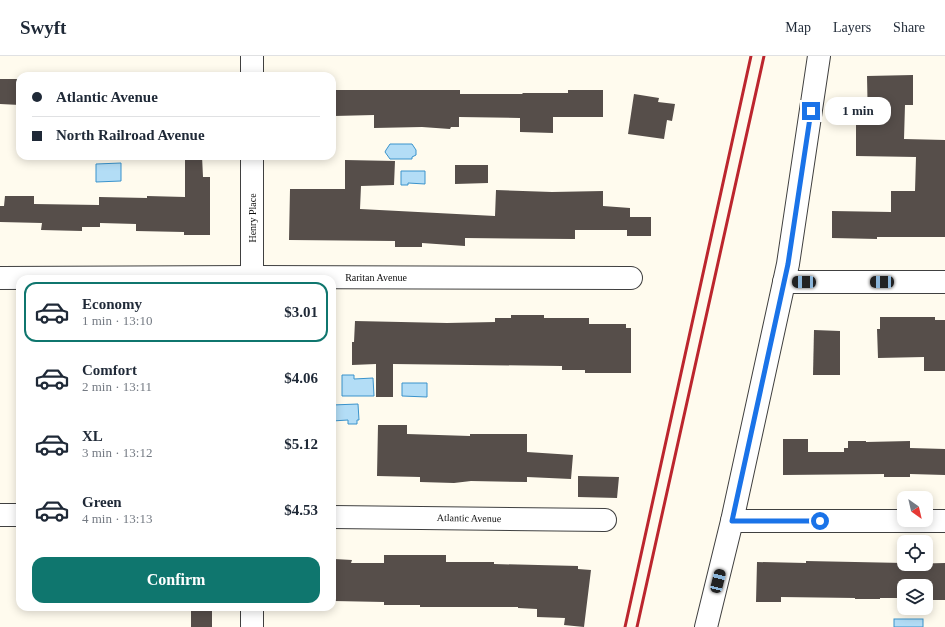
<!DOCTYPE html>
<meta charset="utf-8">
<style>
:root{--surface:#fff;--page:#f6f6f7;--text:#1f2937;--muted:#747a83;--line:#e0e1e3;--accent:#0f766e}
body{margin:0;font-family:"Times New Roman",serif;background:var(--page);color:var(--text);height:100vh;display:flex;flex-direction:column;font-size:15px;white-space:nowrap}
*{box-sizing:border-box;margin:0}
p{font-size:13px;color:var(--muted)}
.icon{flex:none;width:22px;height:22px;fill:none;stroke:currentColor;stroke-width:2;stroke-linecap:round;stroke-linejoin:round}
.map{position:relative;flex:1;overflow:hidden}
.panel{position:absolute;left:16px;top:219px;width:320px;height:336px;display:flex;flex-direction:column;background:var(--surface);border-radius:12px;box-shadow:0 2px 10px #0003}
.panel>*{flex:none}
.banner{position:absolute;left:16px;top:16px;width:320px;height:88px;border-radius:12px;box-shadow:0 2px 10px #0003;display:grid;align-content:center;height:88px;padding:0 16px;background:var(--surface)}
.needle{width:26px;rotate:146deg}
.controls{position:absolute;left:897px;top:435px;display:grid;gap:8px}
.controls a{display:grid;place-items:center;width:36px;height:36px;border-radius:8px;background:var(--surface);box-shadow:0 2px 10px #0003;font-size:20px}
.end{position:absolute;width:18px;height:18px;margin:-9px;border:5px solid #1a73e8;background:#fff;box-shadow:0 0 0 2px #fff}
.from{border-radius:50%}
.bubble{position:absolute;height:28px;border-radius:12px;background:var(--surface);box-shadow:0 2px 10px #0003;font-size:13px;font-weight:700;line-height:28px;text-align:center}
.car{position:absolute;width:12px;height:24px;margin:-12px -6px;border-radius:5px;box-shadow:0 0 3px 1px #0007;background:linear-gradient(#222 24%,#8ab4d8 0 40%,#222 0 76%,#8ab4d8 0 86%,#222 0)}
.banner b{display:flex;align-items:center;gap:14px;height:38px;font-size:15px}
.banner b+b{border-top:1px solid var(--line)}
.banner i{width:10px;height:10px;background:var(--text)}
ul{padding:7px 0 0;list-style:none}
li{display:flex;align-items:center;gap:12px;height:60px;margin:0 8px 6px;padding:0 8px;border:2px solid transparent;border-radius:12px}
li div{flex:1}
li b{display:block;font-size:15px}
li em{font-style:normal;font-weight:700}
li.current{border-color:var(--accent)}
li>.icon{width:36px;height:36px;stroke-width:1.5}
.action{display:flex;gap:8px;margin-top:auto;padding:8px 16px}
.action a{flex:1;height:46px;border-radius:12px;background:var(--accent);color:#fff;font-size:16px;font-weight:700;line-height:46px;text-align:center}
header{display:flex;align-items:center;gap:24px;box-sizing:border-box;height:56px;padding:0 20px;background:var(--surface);border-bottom:1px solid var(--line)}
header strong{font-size:19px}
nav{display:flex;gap:22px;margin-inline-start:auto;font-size:14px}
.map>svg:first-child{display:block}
.water{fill:#b3ddf6;stroke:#3a93cc}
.building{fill:#564e4a}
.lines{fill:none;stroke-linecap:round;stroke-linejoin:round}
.minor-casing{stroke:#404040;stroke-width:24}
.minor{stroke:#fff;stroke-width:22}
.rail{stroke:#bc262e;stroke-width:3}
.route{stroke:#1a73e8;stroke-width:5}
.labels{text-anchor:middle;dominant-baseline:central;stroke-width:4;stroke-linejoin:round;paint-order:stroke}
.street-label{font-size:10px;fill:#0d0d0d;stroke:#fff}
</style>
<header>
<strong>Swyft</strong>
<nav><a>Map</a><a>Layers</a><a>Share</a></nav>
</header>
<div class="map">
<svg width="945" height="571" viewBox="0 0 945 571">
<rect width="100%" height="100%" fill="#fffbee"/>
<!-- water -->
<g class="water">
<polygon points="390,88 412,88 416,94 416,99 412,101 412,103 390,103 385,96 386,94"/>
<polygon points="121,107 121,125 96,126 96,108"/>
<polygon points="401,115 425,115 425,128 408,127 408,129 401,129"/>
<polygon points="342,319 354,319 354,323 373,322 374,340 342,340"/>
<polygon points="402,327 427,327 427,341 402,340"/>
<polygon points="358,348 359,364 357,364 357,368 348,368 348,364 332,365 332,349"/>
<rect x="894" y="563" width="29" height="8"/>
</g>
<!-- building -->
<g class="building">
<polygon points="913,19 913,49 905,49 904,83 945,84 945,181 877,181 877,183 832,182 832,155 891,156 891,135 915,135 916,101 856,100 856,69 868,69 867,20"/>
<polygon points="0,23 20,23 20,49 0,48"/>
<polygon points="334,34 460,34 460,38 522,38 523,37 568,37 568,34 603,34 603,61 553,61 553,77 520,76 520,62 459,61 459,71 451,71 450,73 422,71 374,72 374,59 334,60"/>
<polygon points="634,38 659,42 658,46 675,48 672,65 667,64 664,83 628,78"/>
<polygon points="185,100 202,100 203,121 210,121 210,179 184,179 184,176 136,175 136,168 100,167 100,171 82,171 82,175 41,174 42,167 0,166 0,150 4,150 5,140 34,140 34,148 99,149 99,141 147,142 147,140 185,141"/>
<polygon points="345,104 395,105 394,129 361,130 360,153 495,160 496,134 552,136 603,135 603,150 630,152 630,161 651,161 651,180 627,180 627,174 575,174 575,183 465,182 465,190 422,187 422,191 395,191 395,185 289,184 290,133 345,133"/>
<polygon points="455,109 488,109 488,127 455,128"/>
<polygon points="511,259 544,259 544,262 589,262 589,268 626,268 626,272 631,272 631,317 585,317 585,314 562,314 562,310 393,308 393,341 376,341 376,308 352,309 352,286 354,286 355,265 447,267 495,266 495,262 511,262"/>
<polygon points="880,261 935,261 935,264 945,264 945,315 924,315 924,301 878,302 877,273 880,273"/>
<polygon points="814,274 840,275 840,319 813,319"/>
<polygon points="378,369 407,369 407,378 470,380 470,378 527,378 527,396 573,399 571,423 527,421 527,426 471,425 454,427 420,426 420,421 377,420"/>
<polygon points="783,383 808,383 808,396 844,396 844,392 848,392 848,385 866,385 866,386 910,385 910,392 945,393 945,419 910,418 910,421 884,421 884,418 783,419"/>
<polygon points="578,420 619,421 617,442 578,441"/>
<polygon points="384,499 446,499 446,506 494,506 494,508 578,510 578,513 591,514 584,571 564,569 565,562 537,561 537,553 518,552 518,551 420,551 420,549 384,549 384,546 334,545 334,503 352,504 351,507 384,507"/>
<polygon points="806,505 904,507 904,508 945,507 945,544 928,544 928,542 926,542 926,530 904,530 904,542 880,542 880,543 855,543 855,542 781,541 781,546 756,546 757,506 806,507"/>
<rect x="191" y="551" width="21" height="20"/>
</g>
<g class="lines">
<defs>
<g id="minor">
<polyline points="252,0 252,20"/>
<polyline points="252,100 252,223"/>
<polyline points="0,222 252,221 631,222"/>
<polyline points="784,226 945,226"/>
<polyline points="0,459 20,459"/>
<polyline points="332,461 605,464"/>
<polyline points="732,465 945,465"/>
<polyline points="252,571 252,551"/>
<polyline points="706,571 732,465 788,208 819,0"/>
</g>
</defs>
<!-- minor casing -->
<use href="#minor" class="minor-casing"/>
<!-- minor -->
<use href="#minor" class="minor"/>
<!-- rail -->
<g class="rail">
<polyline points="625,571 751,0"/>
<polyline points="637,571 764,0"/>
</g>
</g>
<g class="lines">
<!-- route -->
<polyline class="route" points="811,55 788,208 732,465 820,465"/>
</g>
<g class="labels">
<!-- street labels -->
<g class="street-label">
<text transform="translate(252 162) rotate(-90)">Henry Place</text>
<text x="376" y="221">Raritan Avenue</text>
<text transform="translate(469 462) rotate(1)">Atlantic Avenue</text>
</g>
</g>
</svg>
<div class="controls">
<a><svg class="needle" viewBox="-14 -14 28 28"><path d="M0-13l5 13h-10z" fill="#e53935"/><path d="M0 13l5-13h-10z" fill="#747a83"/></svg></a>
<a><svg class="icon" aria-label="locate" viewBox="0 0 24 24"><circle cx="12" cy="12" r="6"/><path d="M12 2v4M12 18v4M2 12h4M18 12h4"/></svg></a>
<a><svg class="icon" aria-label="layers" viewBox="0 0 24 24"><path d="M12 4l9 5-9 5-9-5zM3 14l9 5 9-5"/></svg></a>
</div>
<i class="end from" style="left:820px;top:465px"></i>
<i class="end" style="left:811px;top:55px"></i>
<div class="bubble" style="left:825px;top:41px;width:66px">1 min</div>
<i class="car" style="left:804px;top:226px;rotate:271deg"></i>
<i class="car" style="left:882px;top:226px;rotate:270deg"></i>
<i class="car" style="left:718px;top:525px;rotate:14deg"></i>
<div class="banner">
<b><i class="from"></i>Atlantic Avenue</b>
<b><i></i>North Railroad Avenue</b>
</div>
<section class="panel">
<ul>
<li class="current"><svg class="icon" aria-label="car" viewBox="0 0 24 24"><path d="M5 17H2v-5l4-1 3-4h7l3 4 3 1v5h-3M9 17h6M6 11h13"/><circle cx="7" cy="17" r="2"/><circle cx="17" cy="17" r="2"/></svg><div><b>Economy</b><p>1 min · 13:10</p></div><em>$3.01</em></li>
<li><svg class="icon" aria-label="car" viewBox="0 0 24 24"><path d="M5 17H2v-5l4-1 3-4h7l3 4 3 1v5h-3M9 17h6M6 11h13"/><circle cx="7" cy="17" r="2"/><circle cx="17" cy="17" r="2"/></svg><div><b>Comfort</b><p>2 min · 13:11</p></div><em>$4.06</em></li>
<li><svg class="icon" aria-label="car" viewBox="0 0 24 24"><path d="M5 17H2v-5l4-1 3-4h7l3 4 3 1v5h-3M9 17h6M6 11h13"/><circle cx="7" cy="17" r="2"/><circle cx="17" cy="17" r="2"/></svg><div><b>XL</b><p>3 min · 13:12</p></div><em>$5.12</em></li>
<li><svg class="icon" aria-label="car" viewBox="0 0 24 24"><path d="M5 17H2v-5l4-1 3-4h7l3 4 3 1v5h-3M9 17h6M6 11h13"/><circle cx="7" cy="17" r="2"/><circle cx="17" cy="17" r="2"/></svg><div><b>Green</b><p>4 min · 13:13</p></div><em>$4.53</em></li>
</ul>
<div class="action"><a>Confirm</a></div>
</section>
</div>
